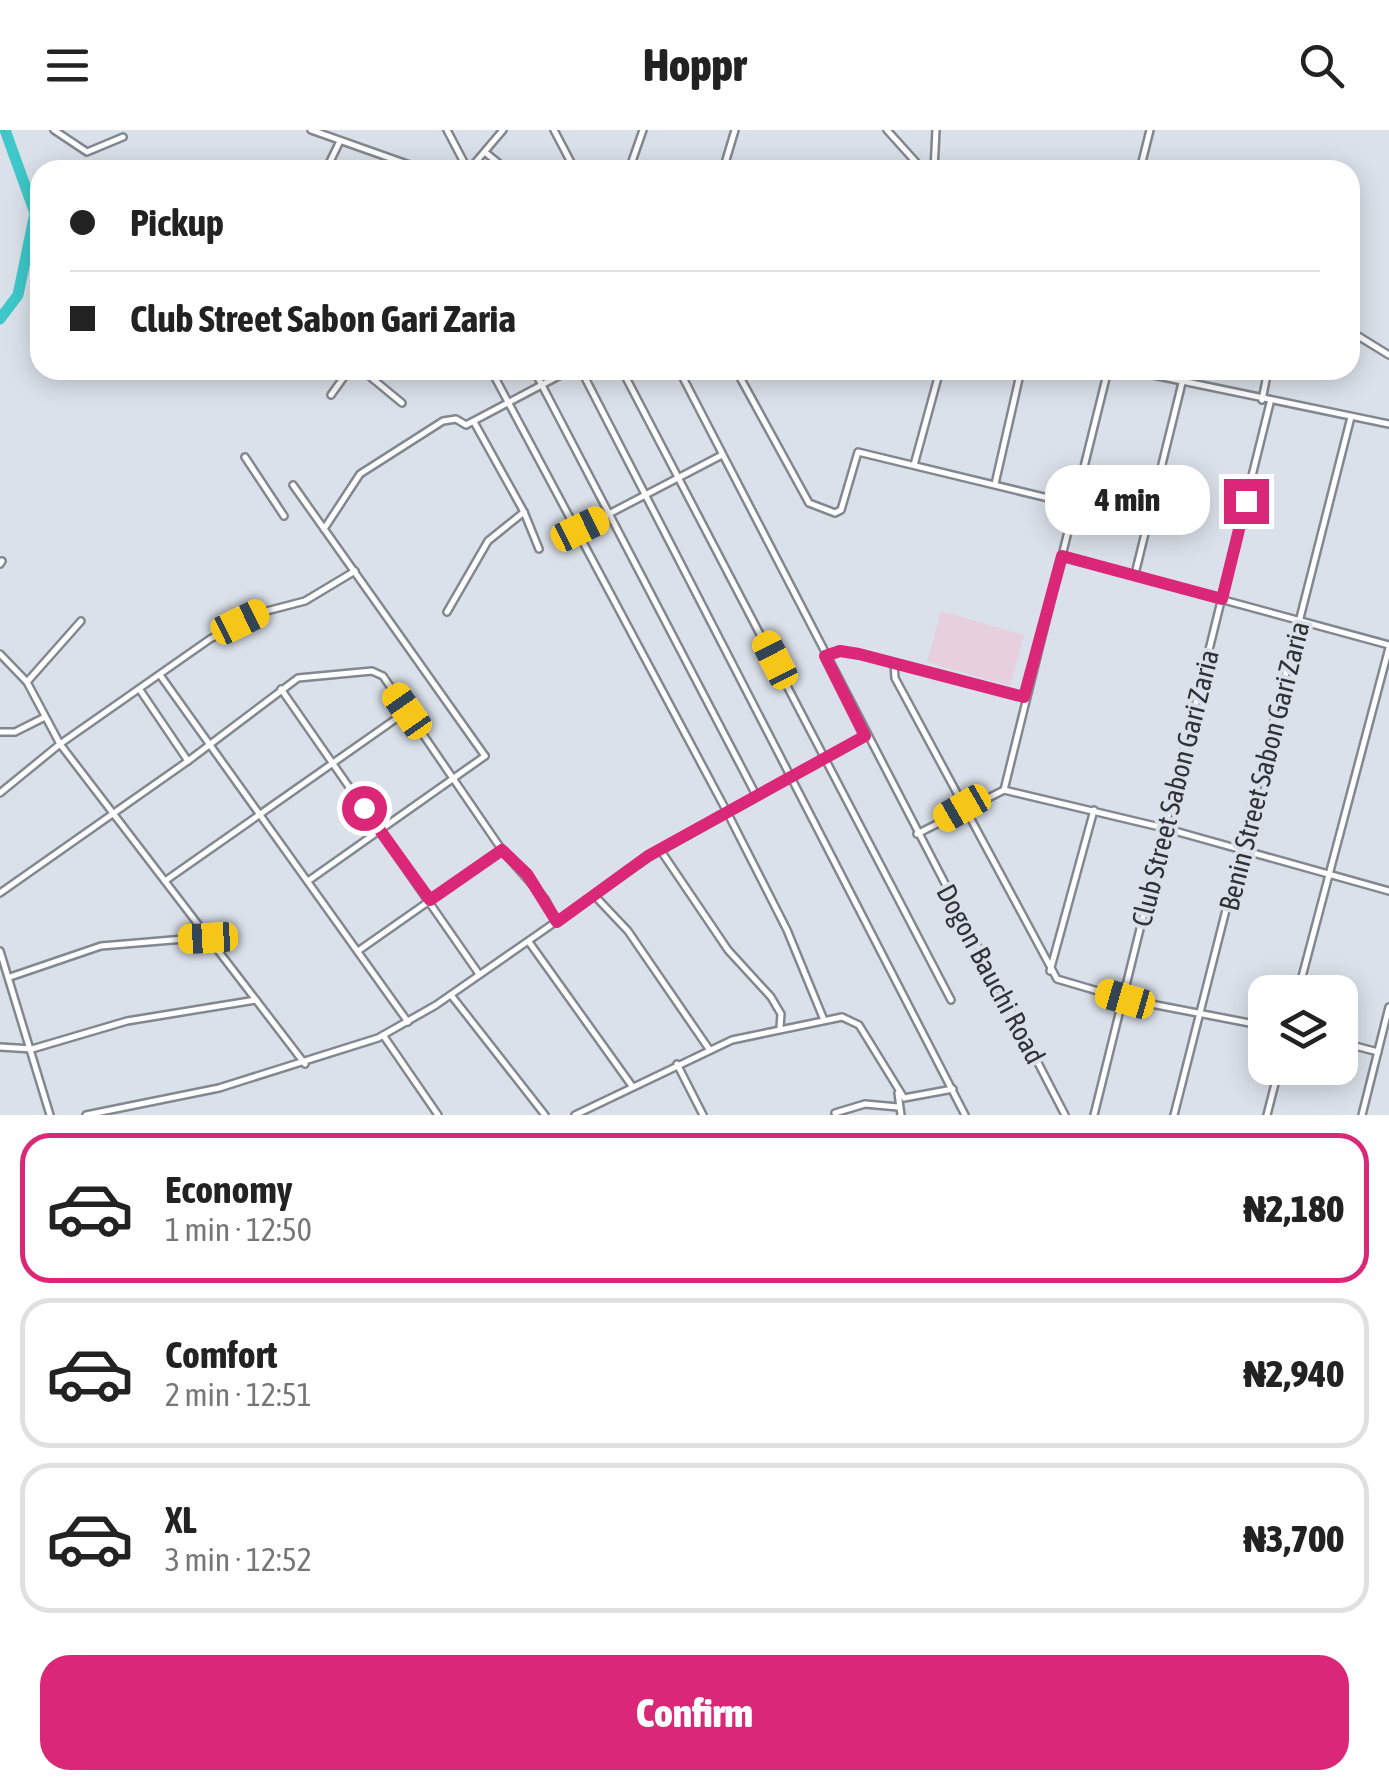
<!DOCTYPE html>
<meta charset="utf-8">
<style>
:root{--surface:#fff;--page:#f6f6f6;--text:#222;--muted:#767676;--line:#e0e0e0;--accent:#db2777}
body{margin:0;font-family:"Asap Condensed",sans-serif;background:var(--page);color:var(--text);height:100vh;display:flex;flex-direction:column;font-size:38px;white-space:nowrap}
*{box-sizing:border-box;margin:0}
p{font-size:32px;color:var(--muted)}
.icon{flex:none;width:55px;height:55px;fill:none;stroke:currentColor;stroke-width:2;stroke-linecap:round;stroke-linejoin:round}
.map{position:relative;height:985px;overflow:hidden}
.sheet{display:flex;flex-direction:column;background:var(--surface);flex:1}
.sheet>*{flex:none}
.hud{position:absolute;left:30px;top:30px;width:1330px;height:220px;border-radius:30px;box-shadow:0 5px 25px #0003;display:grid;align-content:center;height:220px;padding:0 40px;background:var(--surface)}
.buttons{position:absolute;left:1248px;top:845px;display:grid;gap:20px}
.buttons a{display:grid;place-items:center;width:110px;height:110px;border-radius:20px;background:var(--surface);box-shadow:0 5px 25px #0003;font-size:50px}
.end{position:absolute;width:45px;height:45px;margin:-22px;border:12px solid #db2777;background:#fff;box-shadow:0 0 0 5px #fff}
.from{border-radius:50%}
.bubble{position:absolute;height:70px;border-radius:30px;background:var(--surface);box-shadow:0 5px 25px #0003;font-size:32px;font-weight:800;line-height:70px;text-align:center}
.car{position:absolute;width:30px;height:60px;margin:-30px -15px;border-radius:12px;box-shadow:0 0 8px 2px #0007;background:linear-gradient(#f5c518 24%,#345 0 40%,#f5c518 0 76%,#345 0 86%,#f5c518 0)}
.hud b{display:flex;align-items:center;gap:35px;height:95px;font-size:38px}
.hud b+b{border-top:2px solid var(--line)}
.hud i{width:25px;height:25px;background:var(--text)}
ul{padding:18px 0 0;list-style:none}
li{display:flex;align-items:center;gap:30px;height:150px;margin:0 20px 15px;padding:0 20px;border:5px solid var(--line);border-radius:30px}
li div{flex:1}
li b{display:block;font-size:38px}
li em{font-style:normal;font-weight:800}
li.active{border-color:var(--accent)}
li>.icon{width:90px;height:90px;stroke-width:1.5}
.cta{display:flex;gap:20px;margin-top:auto;padding:20px 40px}
.cta a{flex:1;height:115px;border-radius:30px;background:var(--accent);color:#fff;font-size:40px;font-weight:800;line-height:115px;text-align:center}
header{display:flex;justify-content:space-between;align-items:center;height:130px;padding:0 40px;background:var(--surface);font-size:45px;font-weight:800}
.map>svg:first-child{display:block}
.education{fill:#e6d0dd}
.lines{fill:none;stroke-linecap:round;stroke-linejoin:round}
.river{stroke:#3ec8c9;stroke-width:11}
.minor-casing{stroke:#838890;stroke-width:10}
.minor{stroke:#fff;stroke-width:5}
.route{stroke:#db2777;stroke-width:12}
.labels{text-anchor:middle;dominant-baseline:central;stroke-width:8;stroke-linejoin:round;paint-order:stroke}
.street-label{font-size:28px;fill:#303235;stroke:#dbe1ea}
</style>
<header><svg class="icon" aria-label="menu" viewBox="0 0 24 24"><path d="M4 6h16M4 12h16M4 18h16"/></svg>Hoppr<svg class="icon" aria-label="search" viewBox="0 0 24 24"><circle cx="10" cy="10" r="6"/><path d="M15 15l6 6"/></svg></header>
<div class="map">
<svg width="1389" height="985" viewBox="0 0 1389 985">
<rect width="100%" height="100%" fill="#dbe1ea"/>
<!-- education -->
<polygon class="education" points="941,481 1024,505 1010,556 927,532"/>
<g class="lines">
<!-- river -->
<polyline class="river" points="0,189 18,165 35,83 5,0"/>
<defs>
<g id="minor">
<polyline points="54,0 87,22 123,7"/>
<polyline points="311,0 424,40"/>
<polyline points="447,0 468,40"/>
<polyline points="554,0 575,40"/>
<polyline points="887,0 923,40"/>
<polyline points="486,23 507,40"/>
<polyline points="326,40 340,11"/>
<polyline points="469,40 503,0"/>
<polyline points="629,40 643,0"/>
<polyline points="723,40 735,0"/>
<polyline points="934,40 936,0"/>
<polyline points="1140,40 1150,0"/>
<polyline points="1350,201 1389,225"/>
<polyline points="362,240 402,273"/>
<polyline points="491,240 726,680 787,800 824,890"/>
<polyline points="534,240 756,665"/>
<polyline points="581,240 965,985"/>
<polyline points="622,240 951,870"/>
<polyline points="679,240 1065,985"/>
<polyline points="736,240 809,373 835,383 841,380 858,322 1077,375"/>
<polyline points="1129,240 1389,294"/>
<polyline points="331,265 349,240"/>
<polyline points="1262,270 1268,240"/>
<polyline points="245,327 284,386"/>
<polyline points="914,335 940,240"/>
<polyline points="995,354 1021,240"/>
<polyline points="293,355 485,626"/>
<polyline points="524,382 539,419"/>
<polyline points="324,399 360,344 443,291 456,289 466,295 570,240"/>
<polyline points="580,399 722,325"/>
<polyline points="1062,426 1389,515"/>
<polyline points="0,434 2,431"/>
<polyline points="1135,444 1182,253"/>
<polyline points="447,482 488,411 524,382 474,292"/>
<polyline points="0,524 27,552 60,614 305,934"/>
<polyline points="825,526 840,521 859,524 1024,567"/>
<polyline points="894,533 895,548 1057,849 1125,869 1265,896"/>
<polyline points="160,545 408,892"/>
<polyline points="27,552 81,491"/>
<polyline points="281,559 479,844"/>
<polyline points="140,560 188,631"/>
<polyline points="0,602 15,602 45,587"/>
<polyline points="1004,660 1108,240"/>
<polyline points="0,663 60,614 210,509 259,483 305,471 355,441"/>
<polyline points="917,704 1004,660 1164,698 1389,761"/>
<polyline points="661,721 728,820 771,867 781,884 780,897"/>
<polyline points="165,751 407,581"/>
<polyline points="308,751 485,626"/>
<polyline points="0,763 188,631 298,548 372,541 383,546 502,720 545,769 557,792"/>
<polyline points="594,765 628,801 709,919"/>
<polyline points="529,812 632,956"/>
<polyline points="0,821 50,985"/>
<polyline points="358,821 502,720"/>
<polyline points="1050,841 1094,680"/>
<polyline points="10,847 101,816 208,807"/>
<polyline points="1298,862 1389,518"/>
<polyline points="451,865 545,985"/>
<polyline points="383,905 438,985"/>
<polyline points="1340,912 1378,922"/>
<polyline points="0,917 32,919 127,891 256,870"/>
<polyline points="677,934 703,985"/>
<polyline points="898,963 901,985"/>
<polyline points="835,983 865,974 898,977"/>
<polyline points="86,985 219,958 378,908 436,875 649,727 865,606"/>
<polyline points="575,985 732,910 842,887 859,895 904,968 953,959"/>
<polyline points="1094,985 1270,273"/>
<polyline points="1174,985 1351,287"/>
<polyline points="1267,985 1279,938"/>
<polyline points="1362,985 1389,877"/>
</g>
</defs>
<!-- minor casing -->
<use href="#minor" class="minor-casing"/>
<!-- minor -->
<use href="#minor" class="minor"/>
</g>
<g class="lines">
<!-- route -->
<polyline class="route" points="364,678 430,770 502,720 527,744 557,792 648,726 865,606 825,526 840,521 859,524 1024,567 1062,426 1222,469 1246,371"/>
</g>
<g class="labels">
<!-- street labels -->
<g class="street-label">
<text transform="translate(1264 636) rotate(-76)">Benin Street Sabon Gari Zaria</text>
<text transform="translate(1175 658) rotate(-76)">Club Street Sabon Gari Zaria</text>
<text transform="translate(991 844) rotate(62)">Dogon Bauchi Road</text>
</g>
</g>
</svg>
<div class="buttons">
<a><svg class="icon" aria-label="layers" viewBox="0 0 24 24"><path d="M12 4l9 5-9 5-9-5zM3 14l9 5 9-5"/></svg></a>
</div>
<i class="end from" style="left:364px;top:678px"></i>
<i class="end" style="left:1246px;top:371px"></i>
<div class="bubble" style="left:1045px;top:335px;width:165px">4 min</div>
<i class="car" style="left:580px;top:399px;rotate:64deg"></i>
<i class="car" style="left:240px;top:492px;rotate:64deg"></i>
<i class="car" style="left:775px;top:530px;rotate:333deg"></i>
<i class="car" style="left:407px;top:581px;rotate:325deg"></i>
<i class="car" style="left:962px;top:678px;rotate:240deg"></i>
<i class="car" style="left:208px;top:808px;rotate:267deg"></i>
<i class="car" style="left:1125px;top:869px;rotate:286deg"></i>
<div class="hud">
<b><i class="from"></i>Pickup</b>
<b><i></i>Club Street Sabon Gari Zaria</b>
</div>
</div>
<section class="sheet">
<ul>
<li class="active"><svg class="icon" aria-label="car" viewBox="0 0 24 24"><path d="M5 17H2v-5l4-1 3-4h7l3 4 3 1v5h-3M9 17h6M6 11h13"/><circle cx="7" cy="17" r="2"/><circle cx="17" cy="17" r="2"/></svg><div><b>Economy</b><p>1 min · 12:50</p></div><em>₦2,180</em></li>
<li><svg class="icon" aria-label="car" viewBox="0 0 24 24"><path d="M5 17H2v-5l4-1 3-4h7l3 4 3 1v5h-3M9 17h6M6 11h13"/><circle cx="7" cy="17" r="2"/><circle cx="17" cy="17" r="2"/></svg><div><b>Comfort</b><p>2 min · 12:51</p></div><em>₦2,940</em></li>
<li><svg class="icon" aria-label="car" viewBox="0 0 24 24"><path d="M5 17H2v-5l4-1 3-4h7l3 4 3 1v5h-3M9 17h6M6 11h13"/><circle cx="7" cy="17" r="2"/><circle cx="17" cy="17" r="2"/></svg><div><b>XL</b><p>3 min · 12:52</p></div><em>₦3,700</em></li>
</ul>
<div class="cta"><a>Confirm</a></div>
</section>
